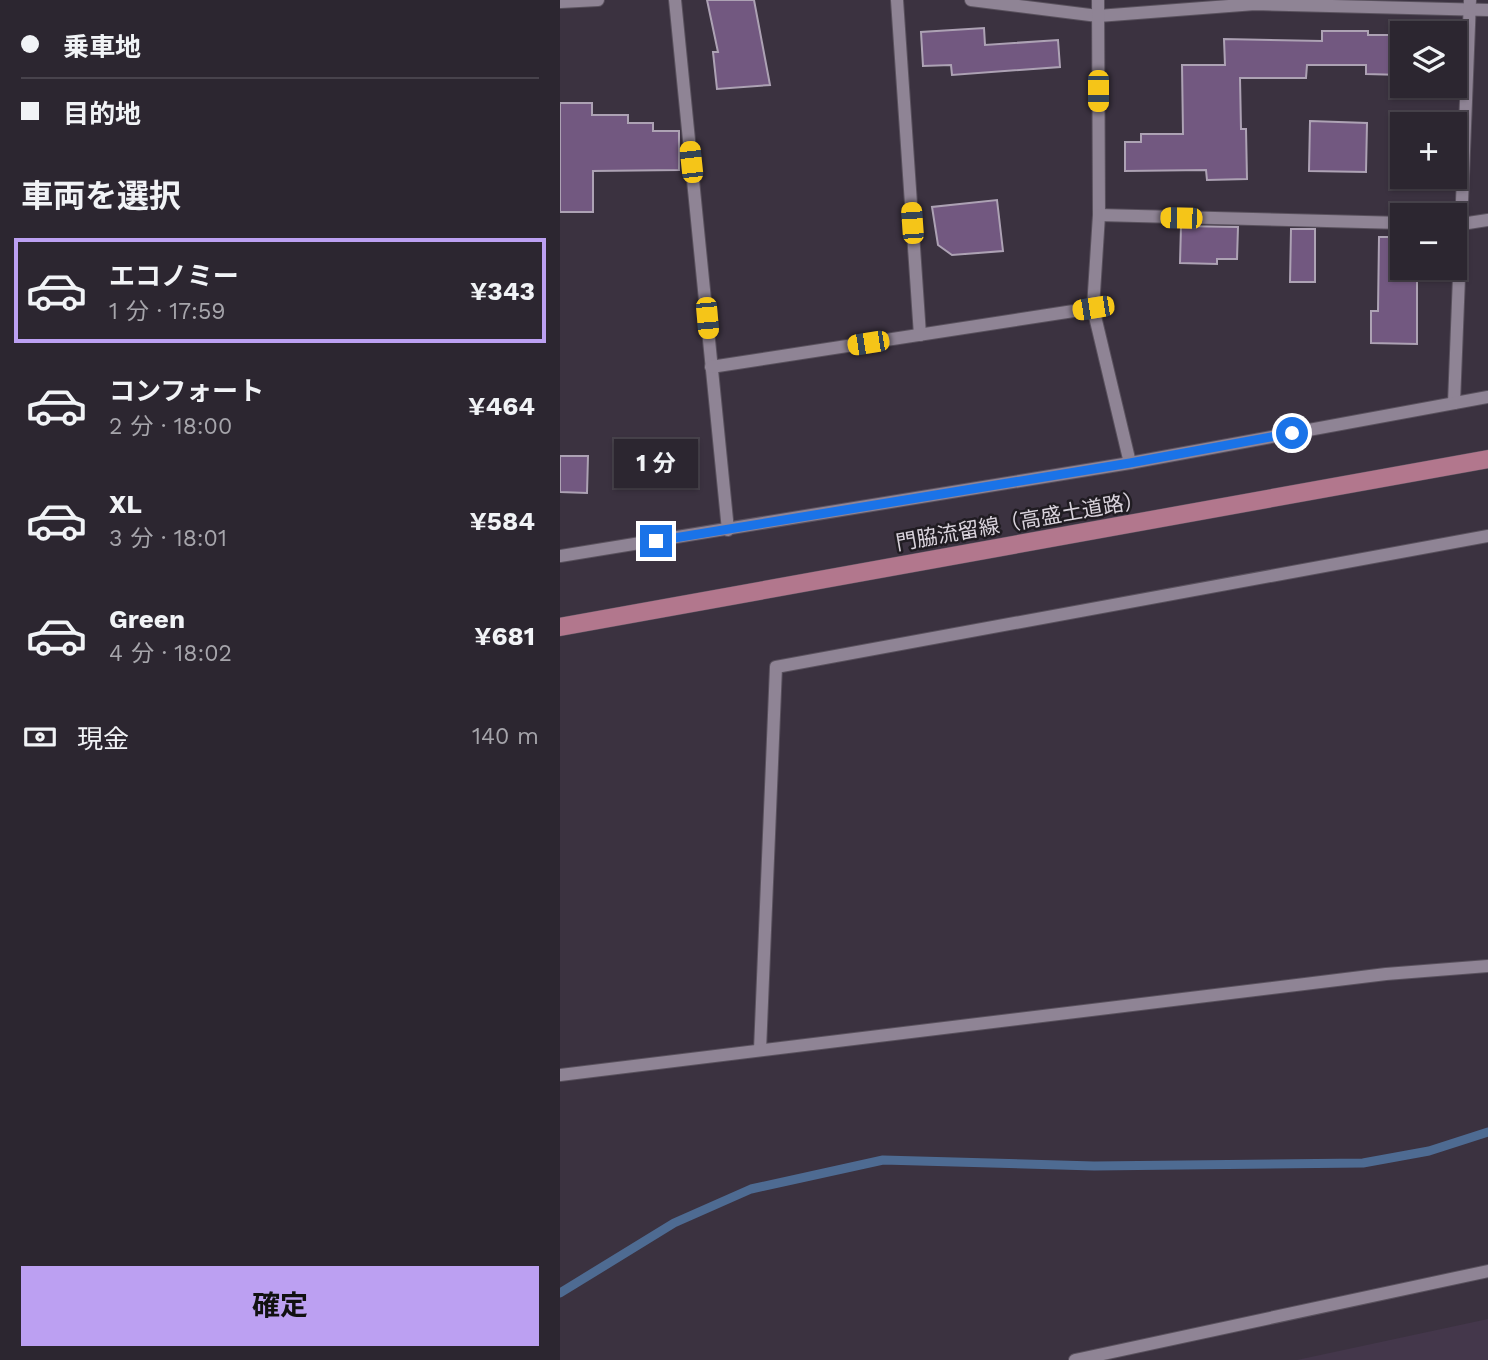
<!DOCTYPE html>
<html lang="ja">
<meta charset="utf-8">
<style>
:root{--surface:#2c2630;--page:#38323c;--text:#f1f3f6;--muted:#a6a5ab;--line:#48434c;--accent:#bca0f2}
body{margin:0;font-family:"Work Sans","Noto Sans JP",sans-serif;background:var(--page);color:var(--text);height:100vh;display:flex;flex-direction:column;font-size:26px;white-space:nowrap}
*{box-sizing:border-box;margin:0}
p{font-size:23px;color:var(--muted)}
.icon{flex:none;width:38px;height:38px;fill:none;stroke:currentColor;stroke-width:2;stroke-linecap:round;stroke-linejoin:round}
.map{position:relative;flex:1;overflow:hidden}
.panel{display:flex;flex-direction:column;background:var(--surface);width:560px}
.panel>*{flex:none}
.top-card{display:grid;align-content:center;height:154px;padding:0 21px;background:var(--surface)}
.tools{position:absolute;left:830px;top:21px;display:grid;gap:14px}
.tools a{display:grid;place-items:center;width:77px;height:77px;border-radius:0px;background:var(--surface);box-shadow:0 2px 5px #0004,0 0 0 2px var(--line);font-size:35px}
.end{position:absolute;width:32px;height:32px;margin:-16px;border:9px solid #1a73e8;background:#fff;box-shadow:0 0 0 4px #fff}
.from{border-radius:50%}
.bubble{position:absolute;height:49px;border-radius:0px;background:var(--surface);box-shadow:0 2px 5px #0004,0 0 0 2px var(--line);font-size:23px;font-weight:700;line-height:49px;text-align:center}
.car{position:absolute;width:21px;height:42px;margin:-21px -10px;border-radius:9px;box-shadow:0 0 5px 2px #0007;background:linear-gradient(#f5c518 24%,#345 0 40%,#f5c518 0 76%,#345 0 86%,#f5c518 0)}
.top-card b{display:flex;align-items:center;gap:24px;height:66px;font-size:26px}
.top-card b+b{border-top:2px solid var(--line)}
.top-card i{width:18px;height:18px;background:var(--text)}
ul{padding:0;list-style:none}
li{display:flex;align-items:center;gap:21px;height:105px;margin:0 14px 10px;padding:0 7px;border:4px solid transparent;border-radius:0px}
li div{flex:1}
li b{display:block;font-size:26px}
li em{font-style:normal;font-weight:700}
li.selected{border-color:var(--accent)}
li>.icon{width:63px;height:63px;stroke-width:1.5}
h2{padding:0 21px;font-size:32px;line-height:84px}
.pay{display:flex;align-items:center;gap:18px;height:77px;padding:0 21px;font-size:26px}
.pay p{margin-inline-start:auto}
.action{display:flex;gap:14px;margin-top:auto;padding:14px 21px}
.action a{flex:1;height:80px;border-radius:0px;background:var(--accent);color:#111;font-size:28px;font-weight:700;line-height:80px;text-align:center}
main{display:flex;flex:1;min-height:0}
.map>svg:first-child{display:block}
.built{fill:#44374b}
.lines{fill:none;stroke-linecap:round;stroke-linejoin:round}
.stream{stroke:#4e6b92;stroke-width:9}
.building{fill:#725880;stroke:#ada2b4;stroke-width:2}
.minor-casing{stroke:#59515d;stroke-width:14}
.major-casing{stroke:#59515d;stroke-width:19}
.minor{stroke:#8f8495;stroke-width:12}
.major{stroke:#b2778d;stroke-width:18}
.route{stroke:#1a73e8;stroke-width:9}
.labels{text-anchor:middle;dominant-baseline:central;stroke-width:5;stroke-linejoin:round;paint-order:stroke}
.street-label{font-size:21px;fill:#d9d3dc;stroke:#201c22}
</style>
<main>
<section class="panel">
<div class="top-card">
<b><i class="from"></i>乗車地</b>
<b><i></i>目的地</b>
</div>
<h2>車両を選択</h2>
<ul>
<li class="selected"><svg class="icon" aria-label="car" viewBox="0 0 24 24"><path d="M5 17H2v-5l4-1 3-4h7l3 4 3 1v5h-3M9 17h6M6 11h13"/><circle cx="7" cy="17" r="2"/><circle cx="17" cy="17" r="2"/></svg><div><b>エコノミー</b><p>1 分 · 17:59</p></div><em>¥343</em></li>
<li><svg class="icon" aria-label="car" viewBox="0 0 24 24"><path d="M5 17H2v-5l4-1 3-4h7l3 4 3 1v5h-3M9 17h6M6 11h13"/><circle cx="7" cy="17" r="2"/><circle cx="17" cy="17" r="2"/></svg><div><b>コンフォート</b><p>2 分 · 18:00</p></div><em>¥464</em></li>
<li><svg class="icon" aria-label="car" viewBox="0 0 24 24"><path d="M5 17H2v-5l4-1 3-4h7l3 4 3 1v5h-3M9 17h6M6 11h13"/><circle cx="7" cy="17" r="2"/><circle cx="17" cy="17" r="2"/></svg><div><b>XL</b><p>3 分 · 18:01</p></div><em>¥584</em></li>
<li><svg class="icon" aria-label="car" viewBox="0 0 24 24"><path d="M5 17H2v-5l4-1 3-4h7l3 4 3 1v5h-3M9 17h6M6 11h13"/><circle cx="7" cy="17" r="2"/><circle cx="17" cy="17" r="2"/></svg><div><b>Green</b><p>4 分 · 18:02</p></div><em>¥681</em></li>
</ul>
<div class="pay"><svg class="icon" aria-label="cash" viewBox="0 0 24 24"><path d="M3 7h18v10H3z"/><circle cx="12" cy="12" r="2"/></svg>現金<p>140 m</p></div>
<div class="action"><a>確定</a></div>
</section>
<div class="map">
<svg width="928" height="1360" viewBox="0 0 928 1360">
<rect width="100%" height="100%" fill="#3b3240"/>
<!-- built -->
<polygon class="built" points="928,1319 928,1360 737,1360"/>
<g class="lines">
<!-- stream -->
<polyline class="stream" points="0,1293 114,1223 191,1189 323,1160 534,1166 803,1163 869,1151 928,1132"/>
</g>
<!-- building -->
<g class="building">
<polygon points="147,0 194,0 210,85 157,89 153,52 158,52"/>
<polygon points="424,28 425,45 498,40 500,67 392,75 391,65 363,66 361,32"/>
<polygon points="762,31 808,31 808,35 842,35 842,75 806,74 806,65 747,65 746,78 680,78 681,129 686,129 687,179 647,180 646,170 565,171 565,142 581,142 581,134 623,134 622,65 665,65 664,39 762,41"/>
<polygon points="0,103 32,103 32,115 68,115 68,123 93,123 93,131 119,131 119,170 33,171 33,212 0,212"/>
<polygon points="750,121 807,123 806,172 749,171"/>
<polygon points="437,200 443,251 392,255 378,245 372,207"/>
<polygon points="621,226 678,227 677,259 657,259 657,264 620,263"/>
<polygon points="731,229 755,229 755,282 730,282"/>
<polygon points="819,237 842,237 842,268 857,268 857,344 811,343 811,311 818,311"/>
<polygon points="0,456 28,456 27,493 0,492"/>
</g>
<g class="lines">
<defs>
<g id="minor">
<polyline points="115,0 168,530"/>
<polyline points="337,0 360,335"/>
<polyline points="411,0 538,16 695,4 928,10"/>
<polyline points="538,0 539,215 533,308 570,463"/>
<polyline points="0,2 38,0"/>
<polyline points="539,215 842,223"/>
<polyline points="895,225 928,220"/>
<polyline points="151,367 533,308"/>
<polyline points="894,403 910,0"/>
<polyline points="0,556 570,463 928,397"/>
<polyline points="200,1050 216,667 928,536"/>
<polyline points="0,1075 826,974 928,966"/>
<polyline points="515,1360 928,1271"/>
</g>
<polyline id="major" points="0,627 928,459"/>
</defs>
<!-- minor casing -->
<use href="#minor" class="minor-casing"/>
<!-- major casing -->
<use href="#major" class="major-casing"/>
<!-- minor -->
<use href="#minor" class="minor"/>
<!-- major -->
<use href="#major" class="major"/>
</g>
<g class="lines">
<!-- route -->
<polyline class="route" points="96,541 570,463 732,433"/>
</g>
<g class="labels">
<!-- street labels -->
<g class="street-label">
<text transform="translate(460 521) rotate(-10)">門脇流留線（高盛土道路）</text>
</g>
</g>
</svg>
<div class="tools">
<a><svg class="icon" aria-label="layers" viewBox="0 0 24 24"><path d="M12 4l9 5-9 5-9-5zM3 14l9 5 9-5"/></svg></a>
<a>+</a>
<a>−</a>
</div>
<i class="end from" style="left:732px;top:433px"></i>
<i class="end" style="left:96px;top:541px"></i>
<div class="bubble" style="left:54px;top:439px;width:84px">1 分</div>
<i class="car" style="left:538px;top:91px;rotate:180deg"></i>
<i class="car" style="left:131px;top:162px;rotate:354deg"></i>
<i class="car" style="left:621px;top:218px;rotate:271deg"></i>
<i class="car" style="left:352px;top:223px;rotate:356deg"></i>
<i class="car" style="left:533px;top:308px;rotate:261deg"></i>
<i class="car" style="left:147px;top:318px;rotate:175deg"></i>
<i class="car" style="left:308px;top:343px;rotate:261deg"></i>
</div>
</main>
